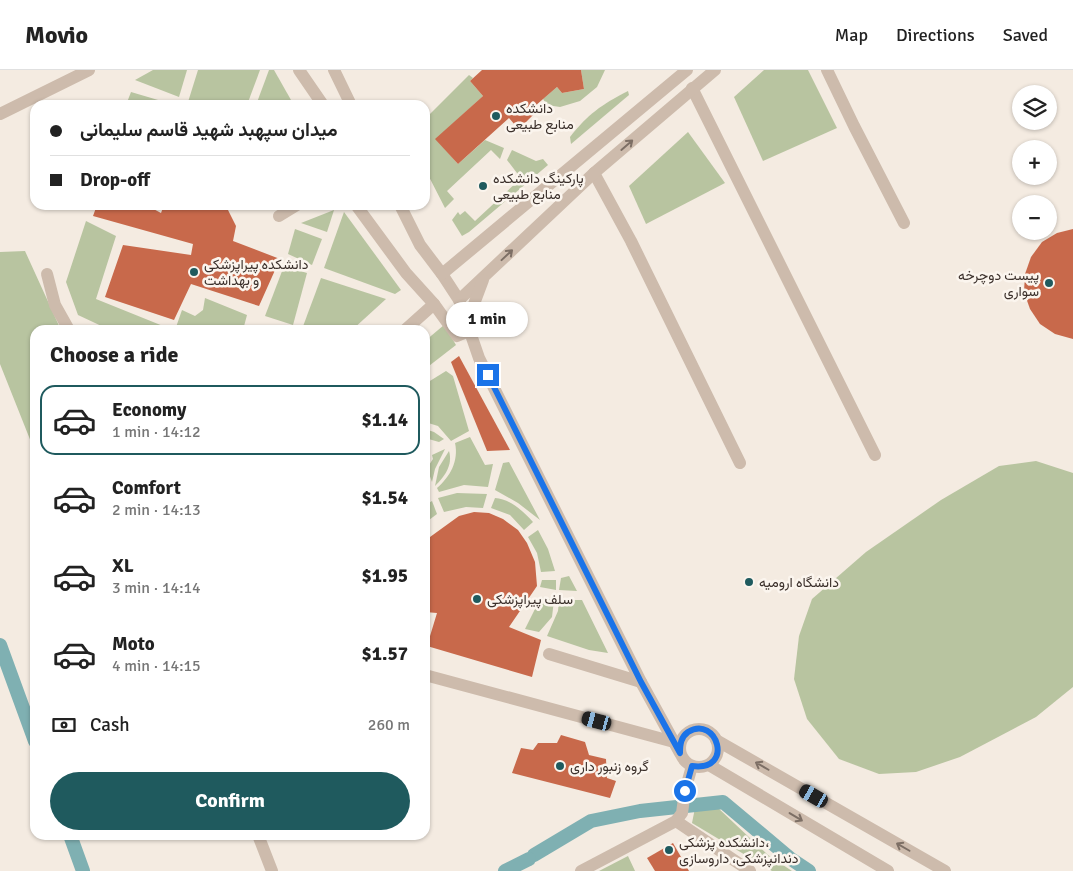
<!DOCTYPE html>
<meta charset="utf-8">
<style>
:root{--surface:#fff;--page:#f2f2f2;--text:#222;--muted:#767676;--line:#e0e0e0;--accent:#1f5a5e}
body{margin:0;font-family:Signika,Vazirmatn,sans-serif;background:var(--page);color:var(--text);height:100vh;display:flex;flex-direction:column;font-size:19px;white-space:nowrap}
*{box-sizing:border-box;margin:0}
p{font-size:16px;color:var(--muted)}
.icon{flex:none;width:28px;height:28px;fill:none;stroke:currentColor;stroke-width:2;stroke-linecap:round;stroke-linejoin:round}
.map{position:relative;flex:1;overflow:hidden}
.sheet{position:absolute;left:30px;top:255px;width:400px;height:515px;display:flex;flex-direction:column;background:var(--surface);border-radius:15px;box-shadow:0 1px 4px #0004}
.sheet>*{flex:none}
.hud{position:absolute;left:30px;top:30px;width:400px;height:110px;border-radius:15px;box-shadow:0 1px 4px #0004;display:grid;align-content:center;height:110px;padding:0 20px;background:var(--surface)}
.fabs{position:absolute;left:1012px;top:15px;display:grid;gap:10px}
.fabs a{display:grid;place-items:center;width:45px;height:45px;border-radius:50%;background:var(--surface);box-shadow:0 1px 4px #0004;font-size:25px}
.end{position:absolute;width:22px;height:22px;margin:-11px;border:6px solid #1a73e8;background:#fff;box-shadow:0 0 0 2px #fff}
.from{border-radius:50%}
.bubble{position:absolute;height:35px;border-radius:18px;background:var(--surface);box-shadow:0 1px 4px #0004;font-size:16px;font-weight:700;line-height:35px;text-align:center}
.car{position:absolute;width:15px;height:30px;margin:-15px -8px;border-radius:6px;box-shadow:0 0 4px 1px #0007;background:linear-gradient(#222 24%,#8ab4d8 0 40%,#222 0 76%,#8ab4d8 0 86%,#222 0)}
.hud b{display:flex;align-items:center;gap:18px;height:48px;font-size:19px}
.hud b+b{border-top:1px solid var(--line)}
.hud i{width:12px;height:12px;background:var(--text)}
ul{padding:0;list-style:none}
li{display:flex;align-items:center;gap:15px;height:70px;margin:0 10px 8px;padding:0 10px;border:2px solid transparent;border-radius:15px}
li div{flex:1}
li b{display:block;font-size:19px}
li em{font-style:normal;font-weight:700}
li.selected{border-color:var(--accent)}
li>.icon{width:45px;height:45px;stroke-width:1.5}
h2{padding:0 20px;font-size:22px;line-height:60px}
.pay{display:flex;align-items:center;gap:12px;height:55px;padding:0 20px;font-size:19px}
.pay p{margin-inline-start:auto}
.cta{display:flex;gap:10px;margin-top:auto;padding:10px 20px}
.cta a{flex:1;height:58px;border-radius:30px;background:var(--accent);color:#fff;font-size:20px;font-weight:700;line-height:58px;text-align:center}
header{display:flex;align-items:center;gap:30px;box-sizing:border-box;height:70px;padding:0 25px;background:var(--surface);border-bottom:1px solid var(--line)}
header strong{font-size:24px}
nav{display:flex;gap:28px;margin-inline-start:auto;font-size:18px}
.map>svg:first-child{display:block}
.green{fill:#b8c4a0}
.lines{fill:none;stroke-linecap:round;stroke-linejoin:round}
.canal{stroke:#7fb0b2;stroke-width:14}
.building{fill:#c8694b}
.minor{stroke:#cdbbac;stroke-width:12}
.oneway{stroke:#7d6f65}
.route{stroke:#1a73e8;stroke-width:6}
.poi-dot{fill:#1f5a5e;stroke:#fbf5ee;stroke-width:2}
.labels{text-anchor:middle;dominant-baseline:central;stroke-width:5;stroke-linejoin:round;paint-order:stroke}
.poi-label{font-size:14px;fill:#3b302b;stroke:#fbf5ee;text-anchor:start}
</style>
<header>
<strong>Movio</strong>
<nav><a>Map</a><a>Directions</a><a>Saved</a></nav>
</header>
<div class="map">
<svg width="1073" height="801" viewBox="0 0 1073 801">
<rect width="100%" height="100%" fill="#f4ebe1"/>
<!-- green -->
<g class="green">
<polygon points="153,0 187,0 179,27 135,10"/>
<polygon points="198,0 260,0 247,35 197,35 188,32"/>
<polygon points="269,0 274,0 291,30 289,35 256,35"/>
<polygon points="581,0 605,0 597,17 580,31 560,37 547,35 543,29 557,17 562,23 584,19"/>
<polygon points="764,0 808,0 837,58 763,91 734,27"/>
<polygon points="469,5 473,8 470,11 483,26 436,69 458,94 485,70 504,78 500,89 491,80 447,121 454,129 445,138 425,99 425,49"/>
<path d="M628,21L629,25L571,74L570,67C588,44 601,35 628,21Z"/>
<polygon points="131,22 175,35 126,35"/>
<polygon points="688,62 725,113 646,154 629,116"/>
<polygon points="512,80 536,91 543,89 548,95 469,162 462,166 452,150 458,142 460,145 465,141 475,151 519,110 517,103 507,90"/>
<polygon points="334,140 327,162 301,153"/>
<polygon points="344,142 401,220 395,224 324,198"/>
<polygon points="86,151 116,166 96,229 168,258 168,260 110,260 78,245 66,212"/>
<polygon points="295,159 322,169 312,195 288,184"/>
<polygon points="25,181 61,260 35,260 35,382 0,294 0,182"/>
<polygon points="284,196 307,203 293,255 265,246"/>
<polygon points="321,208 386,229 352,260 302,259"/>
<polygon points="205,228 247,245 243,260 175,260 182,240 195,246 203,240"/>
<polygon points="444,255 456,275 425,299 425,271"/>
<polygon points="446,301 453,306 469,361 451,371 438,356 425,352 425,314"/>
<polygon points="425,359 434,362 444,369 439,372 425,368"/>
<path d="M470,367L485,395L493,394L488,417L464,415L439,422L437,418C450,407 459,391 455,373Z"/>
<polygon points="445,379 435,399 432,412 427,398 433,389 432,385"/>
<path d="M449,381C453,395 445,406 435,416L439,397Z"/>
<polygon points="1036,391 1073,403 1073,617 1036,647 960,687 916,702 879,704 839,689 807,649 794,609 799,566 812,529 866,482 941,430 999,396"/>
<polygon points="509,392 540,450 518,433 495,420 503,393"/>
<polygon points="457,423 487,424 483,438 466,437 444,442 438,428"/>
<path d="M495,428C510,429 523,441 533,452L524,460L510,445L491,438Z"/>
<polygon points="432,431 437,444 425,453 425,435"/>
<polygon points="538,460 548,479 555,501 541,502 537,483 528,467"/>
<polygon points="569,506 577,521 559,520 561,508"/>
<polygon points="542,510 556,510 556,520 540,517"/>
<polygon points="539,527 554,530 552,547 539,562 525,559 534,541"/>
<polygon points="559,530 582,530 608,583 589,580 547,566 558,541"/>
<polygon points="705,733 717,737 768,785 792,801 772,801 692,753 695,738"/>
<polygon points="628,786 635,801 599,801"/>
</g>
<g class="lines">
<!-- canal -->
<g class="canal">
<polyline points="0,575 35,671"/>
<polyline points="70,765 83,801"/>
<polyline points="534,785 591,751 640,741 723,732 791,789 809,801"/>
<polyline points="505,801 529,789"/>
</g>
</g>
<!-- building -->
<g class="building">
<polygon points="482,0 581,0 584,19 562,23 557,17 535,36 534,44 525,53 515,55 509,48 458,94 435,69 483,26 470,11"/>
<polygon points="97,135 146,135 161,143 164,135 214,135 221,140 227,138 236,156 233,171 280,189 259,236 191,214 174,250 105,227 123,175 191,185 193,174 93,146"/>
<polygon points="1073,159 1073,269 1055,264 1040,254 1030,239 1024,222 1025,204 1031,187 1042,172 1057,163"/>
<polygon points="459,286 510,380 487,381 451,292"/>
<polygon points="474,442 489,443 503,449 518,460 527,473 535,492 537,516 509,557 541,570 532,607 427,576 437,543 425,542 425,467 430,467 459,446"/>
<polygon points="561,665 585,672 589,685 606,689 607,708 616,711 610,728 512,703 521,678 533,680 538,673 557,673"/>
<polygon points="673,773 689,801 655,801 647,788"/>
</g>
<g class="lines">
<!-- minor -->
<g class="minor">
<polyline points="299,0 323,35"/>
<polyline points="334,0 351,35"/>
<polyline points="827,0 854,56 904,153"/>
<polyline points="692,18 875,385"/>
<polyline points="0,44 89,0"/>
<polyline points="594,103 631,171 740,393"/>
<polyline points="356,135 406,203 434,234 457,266 469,261"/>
<polyline points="400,135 420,175 442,204 459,230 479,288 641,612 680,683"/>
<polyline points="279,146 297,135"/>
<polyline points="47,204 55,235 69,260"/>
<polyline points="442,204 687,0"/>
<polyline points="459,230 594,103 715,0"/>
<polyline points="405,260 434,234"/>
<polyline points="475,261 474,234 483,210"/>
<polyline points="549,584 641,612"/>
<polyline points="425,605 674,672"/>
<circle cx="699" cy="678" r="19"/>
<polyline points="716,670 945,801"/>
<polyline points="709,695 888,801"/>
<polyline points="676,751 750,801"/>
<polyline points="258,765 272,801"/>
<polyline points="581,801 676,751 682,743 685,721 692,696"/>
</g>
</g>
<!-- one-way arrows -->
<defs><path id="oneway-shaft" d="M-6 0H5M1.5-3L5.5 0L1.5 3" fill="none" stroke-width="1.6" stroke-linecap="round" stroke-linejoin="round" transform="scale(1.25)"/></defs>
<g class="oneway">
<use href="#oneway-shaft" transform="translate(627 75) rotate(-41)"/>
<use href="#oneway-shaft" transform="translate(507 185) rotate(-43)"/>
<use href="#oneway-shaft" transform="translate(762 696) rotate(-150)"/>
<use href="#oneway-shaft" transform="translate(796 747) rotate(31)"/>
<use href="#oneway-shaft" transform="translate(903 777) rotate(-150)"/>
</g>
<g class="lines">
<!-- route -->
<path class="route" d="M488,305L641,612L680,683C680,674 681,667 688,662C717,644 735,702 692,696L685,721"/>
</g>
<!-- markers -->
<g class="poi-dot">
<circle cx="496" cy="46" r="5"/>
<circle cx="483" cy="116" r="5"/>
<circle cx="194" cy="202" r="5"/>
<circle cx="1049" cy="213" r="5"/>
<circle cx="749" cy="512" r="5"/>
<circle cx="477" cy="529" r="5"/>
<circle cx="560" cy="696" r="5"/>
<circle cx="669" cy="780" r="5"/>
</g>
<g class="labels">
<!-- poi labels -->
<g class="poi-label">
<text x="506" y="38">دانشکده<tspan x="506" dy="16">منابع طبیعی</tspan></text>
<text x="493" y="108">پارکینگ دانشکده<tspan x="493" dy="16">منابع طبیعی</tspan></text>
<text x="204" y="194">دانشکده پیراپزشکی<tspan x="204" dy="16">و بهداشت</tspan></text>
<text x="1039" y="205" text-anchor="end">پیست دوچرخه<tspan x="1039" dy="16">سواری</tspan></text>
<text x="759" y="512">دانشگاه ارومیه</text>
<text x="487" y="529">سلف پیراپزشکی</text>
<text x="570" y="696">گروه زنبور داری</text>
<text x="679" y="772">دانشکده پزشکی،<tspan x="679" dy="16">دندانپزشکی، داروسازی</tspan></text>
</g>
</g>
</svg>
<div class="fabs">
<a><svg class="icon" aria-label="layers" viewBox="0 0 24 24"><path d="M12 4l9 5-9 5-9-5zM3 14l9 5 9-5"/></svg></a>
<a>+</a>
<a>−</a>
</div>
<i class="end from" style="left:685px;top:721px"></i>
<i class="end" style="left:488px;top:305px"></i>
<div class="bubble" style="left:446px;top:232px;width:82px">1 min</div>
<i class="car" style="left:597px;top:651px;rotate:285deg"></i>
<i class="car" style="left:814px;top:726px;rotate:300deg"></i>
<div class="hud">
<b><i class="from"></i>میدان سپهبد شهید قاسم سلیمانی</b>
<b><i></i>Drop-off</b>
</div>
<section class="sheet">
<h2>Choose a ride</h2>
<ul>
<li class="selected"><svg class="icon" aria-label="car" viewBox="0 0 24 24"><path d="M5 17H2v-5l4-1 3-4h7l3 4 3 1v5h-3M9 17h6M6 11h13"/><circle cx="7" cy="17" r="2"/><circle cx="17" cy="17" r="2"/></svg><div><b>Economy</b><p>1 min · 14:12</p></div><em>$1.14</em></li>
<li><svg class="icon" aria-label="car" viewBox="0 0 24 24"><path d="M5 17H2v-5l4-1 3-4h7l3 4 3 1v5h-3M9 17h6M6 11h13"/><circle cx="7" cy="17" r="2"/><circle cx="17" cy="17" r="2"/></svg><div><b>Comfort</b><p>2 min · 14:13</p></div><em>$1.54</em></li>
<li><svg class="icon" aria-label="car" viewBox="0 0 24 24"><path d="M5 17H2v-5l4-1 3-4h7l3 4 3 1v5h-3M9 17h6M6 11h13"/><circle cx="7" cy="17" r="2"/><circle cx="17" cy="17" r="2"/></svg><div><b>XL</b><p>3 min · 14:14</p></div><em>$1.95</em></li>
<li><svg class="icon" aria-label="car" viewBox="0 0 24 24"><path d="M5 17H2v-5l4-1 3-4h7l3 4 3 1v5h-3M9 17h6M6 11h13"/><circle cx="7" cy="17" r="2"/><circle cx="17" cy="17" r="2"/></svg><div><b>Moto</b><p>4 min · 14:15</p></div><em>$1.57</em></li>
</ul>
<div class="pay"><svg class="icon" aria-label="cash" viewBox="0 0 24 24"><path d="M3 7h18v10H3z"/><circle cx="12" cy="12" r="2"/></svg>Cash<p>260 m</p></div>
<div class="cta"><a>Confirm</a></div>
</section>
</div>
